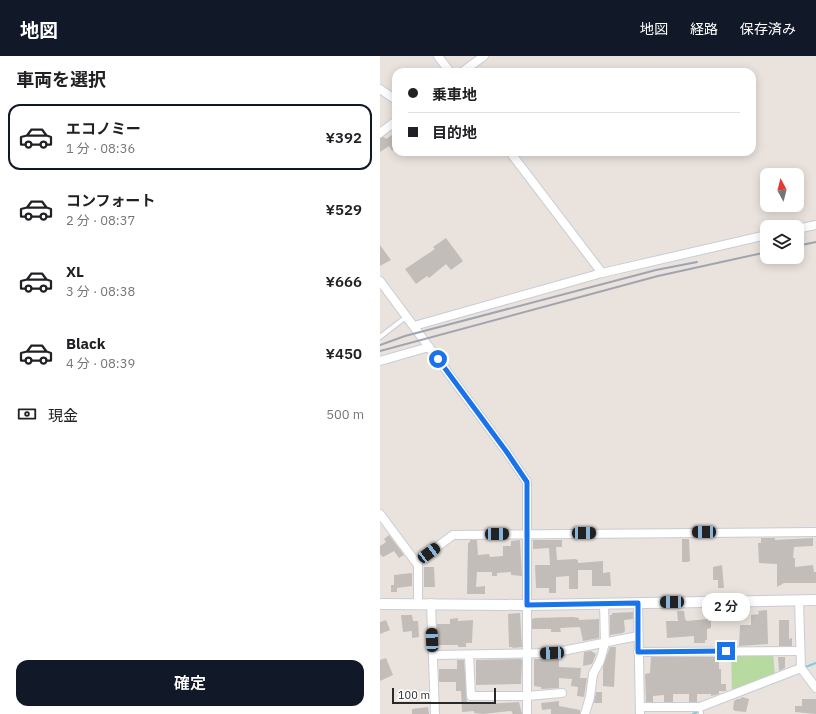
<!DOCTYPE html>
<html lang="ja">
<meta charset="utf-8">
<style>
:root{--surface:#fff;--page:#f2f2f2;--text:#202124;--muted:#757577;--line:#e0e0e0;--accent:#111827}
body{margin:0;font-family:"IBM Plex Sans","Noto Sans JP",sans-serif;background:var(--page);color:var(--text);height:100vh;display:flex;flex-direction:column;font-size:15px;white-space:nowrap}
*{box-sizing:border-box;margin:0}
p{font-size:13px;color:var(--muted)}
.icon{flex:none;width:22px;height:22px;fill:none;stroke:currentColor;stroke-width:2;stroke-linecap:round;stroke-linejoin:round}
.map{position:relative;flex:1;overflow:hidden}
.drawer{display:flex;flex-direction:column;background:var(--surface);width:380px}
.drawer>*{flex:none}
.top-card{position:absolute;left:12px;top:12px;width:364px;height:88px;border-radius:12px;box-shadow:0 2px 10px #0003;display:grid;align-content:center;height:88px;padding:0 16px;background:var(--surface)}
.needle{width:26px;rotate:353deg}
.tools{position:absolute;left:380px;top:112px;display:grid;gap:8px}
.tools a{display:grid;place-items:center;width:44px;height:44px;border-radius:8px;background:var(--surface);box-shadow:0 2px 10px #0003;font-size:20px}
.scale{position:absolute;left:12px;bottom:10px;width:104px;box-sizing:border-box;padding-left:4px;border:2px solid #292929;border-top:0;font-size:11px;line-height:14px;white-space:nowrap;color:#292929;-webkit-text-stroke:3px #fff;paint-order:stroke}
.end{position:absolute;width:18px;height:18px;margin:-9px;border:5px solid #1a73e8;background:#fff;box-shadow:0 0 0 2px #fff}
.from{border-radius:50%}
.bubble{position:absolute;height:28px;border-radius:12px;background:var(--surface);box-shadow:0 2px 10px #0003;font-size:13px;font-weight:600;line-height:28px;text-align:center}
.car{position:absolute;width:12px;height:24px;margin:-12px -6px;border-radius:5px;box-shadow:0 0 3px 1px #0007;background:linear-gradient(#222 24%,#8ab4d8 0 40%,#222 0 76%,#8ab4d8 0 86%,#222 0)}
.top-card b{display:flex;align-items:center;gap:14px;height:38px;font-size:15px}
.top-card b+b{border-top:1px solid var(--line)}
.top-card i{width:10px;height:10px;background:var(--text)}
ul{padding:0;list-style:none}
li{display:flex;align-items:center;gap:12px;height:66px;margin:0 8px 6px;padding:0 8px;border:2px solid transparent;border-radius:12px}
li div{flex:1}
li b{display:block;font-size:15px}
li em{font-style:normal;font-weight:600}
li.selected{border-color:var(--accent)}
li>.icon{width:36px;height:36px;stroke-width:1.5}
h2{padding:0 16px;font-size:18px;line-height:48px}
.pay{display:flex;align-items:center;gap:10px;height:44px;padding:0 16px;font-size:15px}
.pay p{margin-inline-start:auto}
.action{display:flex;gap:8px;margin-top:auto;padding:8px 16px}
.action a{flex:1;height:46px;border-radius:12px;background:var(--accent);color:#fff;font-size:16px;font-weight:600;line-height:46px;text-align:center}
header{display:flex;align-items:center;gap:24px;box-sizing:border-box;height:56px;padding:0 20px;background:var(--accent);color:#fff}
header strong{font-size:19px}
nav{display:flex;gap:22px;margin-inline-start:auto;font-size:14px}
main{display:flex;flex:1;min-height:0}
.map>svg:first-child{display:block}
.green{fill:#b7daa0}
.lines{fill:none;stroke-linecap:round;stroke-linejoin:round}
.stream{stroke:#7ccbdf;stroke-width:2}
.building{fill:#c2bdb9}
.service-casing{stroke:#c8ccd5;stroke-width:6}
.minor-casing{stroke:#c8ccd5;stroke-width:10}
.tertiary-casing{stroke:#c8ccd5;stroke-width:12}
.service{stroke:#fff;stroke-width:4}
.minor{stroke:#fff;stroke-width:8}
.tertiary{stroke:#fff;stroke-width:10}
.rail{stroke:#a0a4b1;stroke-width:2}
.route{stroke:#1a73e8;stroke-width:5}
</style>
<header>
<strong>地図</strong>
<nav><a>地図</a><a>経路</a><a>保存済み</a></nav>
</header>
<main>
<section class="drawer">
<h2>車両を選択</h2>
<ul>
<li class="selected"><svg class="icon" aria-label="car" viewBox="0 0 24 24"><path d="M5 17H2v-5l4-1 3-4h7l3 4 3 1v5h-3M9 17h6M6 11h13"/><circle cx="7" cy="17" r="2"/><circle cx="17" cy="17" r="2"/></svg><div><b>エコノミー</b><p>1 分 · 08:36</p></div><em>¥392</em></li>
<li><svg class="icon" aria-label="car" viewBox="0 0 24 24"><path d="M5 17H2v-5l4-1 3-4h7l3 4 3 1v5h-3M9 17h6M6 11h13"/><circle cx="7" cy="17" r="2"/><circle cx="17" cy="17" r="2"/></svg><div><b>コンフォート</b><p>2 分 · 08:37</p></div><em>¥529</em></li>
<li><svg class="icon" aria-label="car" viewBox="0 0 24 24"><path d="M5 17H2v-5l4-1 3-4h7l3 4 3 1v5h-3M9 17h6M6 11h13"/><circle cx="7" cy="17" r="2"/><circle cx="17" cy="17" r="2"/></svg><div><b>XL</b><p>3 分 · 08:38</p></div><em>¥666</em></li>
<li><svg class="icon" aria-label="car" viewBox="0 0 24 24"><path d="M5 17H2v-5l4-1 3-4h7l3 4 3 1v5h-3M9 17h6M6 11h13"/><circle cx="7" cy="17" r="2"/><circle cx="17" cy="17" r="2"/></svg><div><b>Black</b><p>4 分 · 08:39</p></div><em>¥450</em></li>
</ul>
<div class="pay"><svg class="icon" aria-label="cash" viewBox="0 0 24 24"><path d="M3 7h18v10H3z"/><circle cx="12" cy="12" r="2"/></svg>現金<p>500 m</p></div>
<div class="action"><a>確定</a></div>
</section>
<div class="map">
<svg width="436" height="658" viewBox="0 0 436 658">
<rect width="100%" height="100%" fill="#eae3dd"/>
<!-- green -->
<polygon class="green" points="351,597 393,597 395,619 352,637"/>
<g class="lines">
<!-- stream -->
<g class="stream">
<polyline points="423,612 436,607"/>
<polyline points="313,658 319,655"/>
</g>
</g>
<!-- building -->
<g class="building">
<polygon points="16,76 16,92 12,95 9,90 0,96 0,82 4,81 6,83"/>
<polygon points="66,182 83,205 71,214 66,208 49,222 47,220 36,228 25,213 55,193 53,191"/>
<polygon points="0,189 11,204 0,210"/>
<polygon points="9,479 24,499 19,502 14,495 3,501 0,498 0,490 6,486 4,483"/>
<polygon points="381,482 395,482 395,484 433,482 433,490 414,491 413,502 415,502 415,511 433,509 434,516 436,516 436,527 404,527 397,531 397,508 379,507 378,487 381,487"/>
<polygon points="302,483 309,483 310,505 308,506 302,506"/>
<polygon points="90,484 97,484 98,499 109,498 110,501 123,500 123,490 131,490 131,485 140,484 142,520 131,519 131,516 117,517 117,520 112,520 112,516 97,516 96,531 105,530 105,538 87,538 88,487 90,486"/>
<polygon points="153,484 182,484 182,491 176,491 177,504 195,503 198,504 198,507 223,505 223,517 230,516 231,530 212,530 212,514 198,514 198,533 189,533 189,520 176,521 176,537 169,537 169,532 156,532 155,509 170,509 169,492 153,493"/>
<polygon points="342,509 344,532 338,532 338,524 333,524 333,511"/>
<polygon points="44,511 54,511 55,531 44,531"/>
<polygon points="32,517 32,530 17,532 17,536 11,536 11,529 14,529 14,519"/>
<polygon points="387,554 388,588 359,590 360,569 371,569 371,559 379,558 378,555"/>
<polygon points="297,555 304,555 305,563 307,565 328,563 328,565 331,565 331,572 327,573 327,584 325,584 325,587 314,587 314,580 287,582 286,565 298,565"/>
<polygon points="253,556 253,563 244,564 245,575 243,577 230,579 230,559 232,559 232,557"/>
<polygon points="140,557 142,591 133,592 132,591 129,591 128,558"/>
<polygon points="21,559 32,559 33,565 38,565 39,581 32,582 32,575 23,576"/>
<polygon points="193,561 199,562 199,564 219,563 219,582 203,585 200,571 180,572 181,576 171,576 171,573 152,573 152,563 155,562"/>
<polygon points="78,562 78,565 93,564 92,587 86,587 86,591 78,591 78,589 58,589 57,568 70,568 70,563"/>
<polygon points="6,564 10,574 0,578 0,566"/>
<polygon points="399,564 409,564 409,583 412,582 412,590 399,590"/>
<polygon points="230,591 236,591 234,631 223,630 223,610"/>
<polygon points="211,595 216,598 212,608 203,610 204,596"/>
<polygon points="271,601 339,601 339,613 341,613 341,628 346,628 346,635 339,635 339,638 331,640 331,638 317,638 317,646 309,646 309,638 293,638 293,646 284,646 284,639 273,640 273,646 266,646 265,618 270,617"/>
<polygon points="398,601 405,601 405,612 399,615"/>
<polygon points="6,602 13,619 0,625 0,604"/>
<polygon points="140,603 142,604 141,628 96,629 96,604"/>
<polygon points="154,603 179,603 179,611 201,612 200,622 207,622 204,641 197,640 198,631 191,630 192,623 179,622 179,632 161,633 161,631 154,630"/>
<polygon points="77,604 84,604 87,646 105,648 139,646 142,658 133,658 131,655 103,658 94,657 94,655 82,656 81,635 76,635 76,626 59,626 59,613 77,613"/>
<polygon points="216,636 222,636 222,647 214,647"/>
<polygon points="362,641 369,643 366,656 355,655 353,653 354,645 357,643 360,643"/>
<polygon points="422,643 436,643 436,658 415,656 415,650 422,650"/>
<polygon points="179,645 179,650 200,654 200,658 171,658 171,653 162,654 161,647"/>
<polygon points="48,651 49,658 32,658 32,653"/>
</g>
<g class="lines">
<defs>
<g id="service">
<polyline points="0,281 26,261"/>
<polyline points="320,651 321,658"/>
</g>
<g id="minor">
<polyline points="58,0 70,16"/>
<polyline points="82,16 104,0"/>
<polyline points="0,33 16,44"/>
<polyline points="0,77 16,65"/>
<polyline points="130,96 222,217"/>
<polyline points="417,173 436,169"/>
<polyline points="0,225 126,395 147,426 147,658"/>
<polyline points="34,270 222,217 387,179"/>
<polyline points="0,305 49,291"/>
<polyline points="0,458 38,509 38,547"/>
<polyline points="37,506 73,479 436,476"/>
<polyline points="419,544 421,612 436,632"/>
<polyline points="51,547 55,658"/>
<polyline points="258,547 260,658"/>
<polyline points="258,596 419,595"/>
<polyline points="53,599 172,597 258,580"/>
<polyline points="89,599 91,640 147,640 182,637"/>
<polyline points="260,651 320,651 421,612"/>
<polyline points="205,658 210,641 213,618 220,605 225,587 224,547"/>
</g>
<polyline id="tertiary" points="0,548 147,549 436,544"/>
</defs>
<!-- service casing -->
<use href="#service" class="service-casing"/>
<!-- minor casing -->
<use href="#minor" class="minor-casing"/>
<!-- tertiary casing -->
<use href="#tertiary" class="tertiary-casing"/>
<!-- service -->
<use href="#service" class="service"/>
<!-- minor -->
<use href="#minor" class="minor"/>
<!-- tertiary -->
<use href="#tertiary" class="tertiary"/>
<!-- rail -->
<g class="rail">
<polyline points="417,190 436,186"/>
<polyline points="0,289 25,280 276,214 317,206"/>
<polyline points="0,295 278,220 387,196"/>
</g>
</g>
<g class="lines">
<!-- route -->
<polyline class="route" points="58,303 126,395 147,426 147,549 258,547 258,596 346,595"/>
</g>
</svg>
<div class="tools">
<a><svg class="needle" viewBox="-14 -14 28 28"><path d="M0-13l5 13h-10z" fill="#e53935"/><path d="M0 13l5-13h-10z" fill="#757577"/></svg></a>
<a><svg class="icon" aria-label="layers" viewBox="0 0 24 24"><path d="M12 4l9 5-9 5-9-5zM3 14l9 5 9-5"/></svg></a>
</div>
<div class="scale">100 m</div>
<i class="end from" style="left:58px;top:303px"></i>
<i class="end" style="left:346px;top:595px"></i>
<div class="bubble" style="left:322px;top:537px;width:48px">2 分</div>
<i class="car" style="left:324px;top:476px;rotate:270deg"></i>
<i class="car" style="left:204px;top:477px;rotate:89deg"></i>
<i class="car" style="left:117px;top:478px;rotate:89deg"></i>
<i class="car" style="left:49px;top:497px;rotate:53deg"></i>
<i class="car" style="left:292px;top:546px;rotate:269deg"></i>
<i class="car" style="left:52px;top:584px;rotate:358deg"></i>
<i class="car" style="left:172px;top:597px;rotate:268deg"></i>
<div class="top-card">
<b><i class="from"></i>乗車地</b>
<b><i></i>目的地</b>
</div>
</div>
</main>
